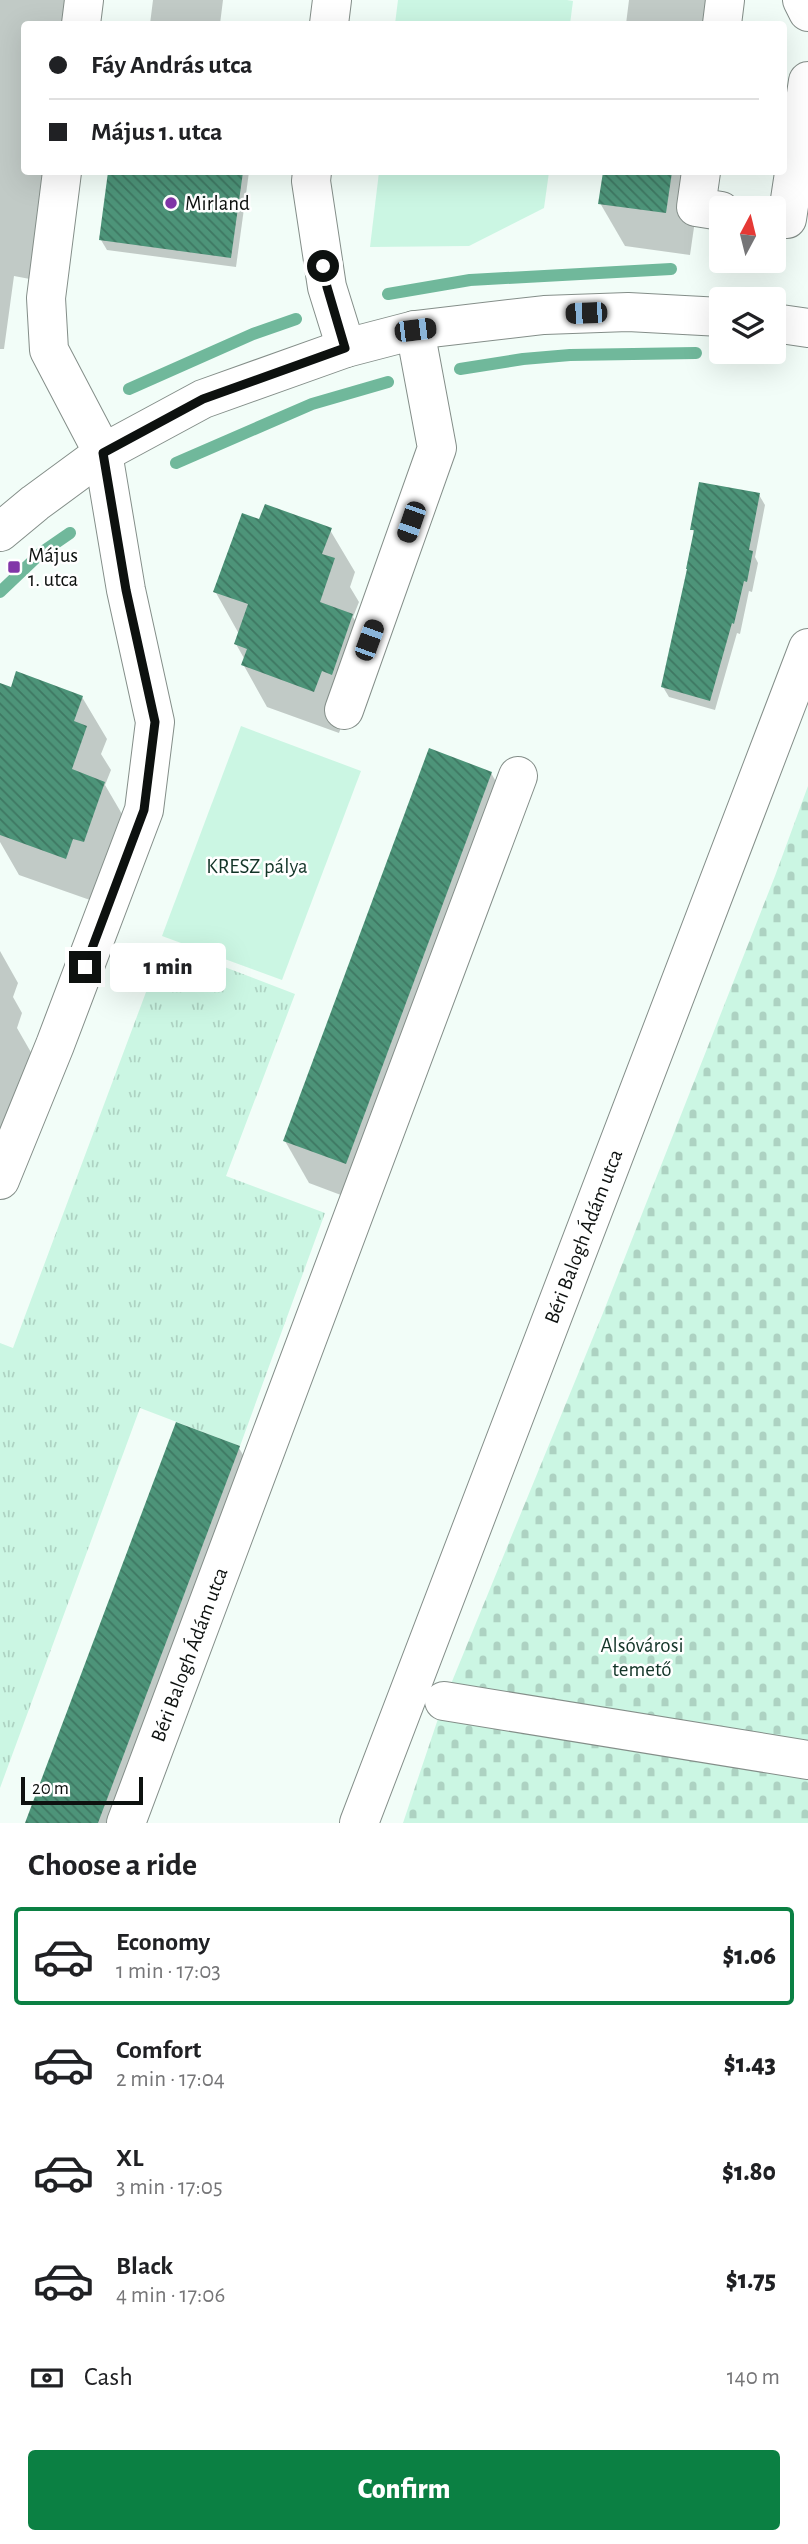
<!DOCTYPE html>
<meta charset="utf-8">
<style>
:root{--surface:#fff;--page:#f2f2f2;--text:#202124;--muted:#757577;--line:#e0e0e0;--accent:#0b8043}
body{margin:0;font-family:"Alegreya Sans",sans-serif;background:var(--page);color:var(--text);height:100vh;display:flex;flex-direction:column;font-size:26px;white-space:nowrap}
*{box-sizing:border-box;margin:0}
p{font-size:23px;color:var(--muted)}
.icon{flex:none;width:38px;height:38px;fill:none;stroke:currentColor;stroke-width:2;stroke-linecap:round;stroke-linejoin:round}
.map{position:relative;height:1823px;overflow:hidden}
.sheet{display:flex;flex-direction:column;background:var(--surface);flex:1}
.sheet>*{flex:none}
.guide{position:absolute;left:21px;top:21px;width:766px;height:154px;border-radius:7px;box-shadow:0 7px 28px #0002;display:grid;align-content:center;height:154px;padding:0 28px;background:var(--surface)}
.needle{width:46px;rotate:7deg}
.fabs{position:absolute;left:709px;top:196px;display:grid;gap:14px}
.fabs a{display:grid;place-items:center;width:77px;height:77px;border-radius:7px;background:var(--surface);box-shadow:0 7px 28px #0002;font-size:35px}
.scale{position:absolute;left:21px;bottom:18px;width:122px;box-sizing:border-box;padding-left:7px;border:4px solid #0d110f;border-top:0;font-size:19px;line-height:24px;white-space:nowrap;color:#0d110f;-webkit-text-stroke:5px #fff;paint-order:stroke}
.end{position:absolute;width:32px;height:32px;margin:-16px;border:9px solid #0d110f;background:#fff;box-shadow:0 0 0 4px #fff}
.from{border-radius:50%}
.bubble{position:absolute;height:49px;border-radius:7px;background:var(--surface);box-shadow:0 7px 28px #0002;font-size:23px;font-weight:800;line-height:49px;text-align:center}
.car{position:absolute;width:21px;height:42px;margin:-21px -10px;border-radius:9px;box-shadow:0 0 5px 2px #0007;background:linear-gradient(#222 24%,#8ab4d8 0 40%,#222 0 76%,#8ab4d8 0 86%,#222 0)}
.guide b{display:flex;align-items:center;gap:24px;height:66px;font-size:26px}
.guide b+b{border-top:2px solid var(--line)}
.guide i{width:18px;height:18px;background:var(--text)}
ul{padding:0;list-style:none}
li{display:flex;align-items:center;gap:21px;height:98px;margin:0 14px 10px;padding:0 14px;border:4px solid transparent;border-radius:7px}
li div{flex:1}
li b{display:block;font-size:26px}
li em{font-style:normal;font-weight:800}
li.current{border-color:var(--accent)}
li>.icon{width:63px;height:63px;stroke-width:1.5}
h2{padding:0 28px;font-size:32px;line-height:84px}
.pay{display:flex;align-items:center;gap:18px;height:77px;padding:0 28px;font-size:26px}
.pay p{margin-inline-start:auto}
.button{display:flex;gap:14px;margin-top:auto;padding:14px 28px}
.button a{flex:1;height:80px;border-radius:7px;background:var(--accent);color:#fff;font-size:28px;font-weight:800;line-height:80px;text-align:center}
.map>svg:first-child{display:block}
.grass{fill:url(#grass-tufts)}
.cemetery{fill:url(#cemetery-stones)}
.park{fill:#cbf6e3}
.shadow{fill:#0003}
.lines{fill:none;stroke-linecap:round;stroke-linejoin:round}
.stream{stroke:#70b89b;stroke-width:12}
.building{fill:url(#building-back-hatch)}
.minor-casing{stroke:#848e89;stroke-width:40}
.minor{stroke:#fff;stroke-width:38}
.route{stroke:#0d110f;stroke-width:9}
.poi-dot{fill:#8136a8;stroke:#fff;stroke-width:2.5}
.labels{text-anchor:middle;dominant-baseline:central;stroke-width:5;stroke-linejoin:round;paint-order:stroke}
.poi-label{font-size:21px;fill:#0d110f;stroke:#fff;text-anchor:start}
.park-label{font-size:21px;fill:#123427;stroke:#fff}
.street-label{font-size:21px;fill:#0d110f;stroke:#fff}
</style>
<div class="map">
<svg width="808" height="1823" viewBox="0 0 808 1823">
<defs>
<pattern id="grass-tufts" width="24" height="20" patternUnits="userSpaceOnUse" patternTransform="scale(1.75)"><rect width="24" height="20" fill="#cbf6e3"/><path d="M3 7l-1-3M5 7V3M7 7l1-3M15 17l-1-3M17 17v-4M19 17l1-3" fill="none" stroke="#add2c2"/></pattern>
<pattern id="cemetery-stones" width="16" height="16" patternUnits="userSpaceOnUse" patternTransform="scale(1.75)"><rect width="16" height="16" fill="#cbf6e3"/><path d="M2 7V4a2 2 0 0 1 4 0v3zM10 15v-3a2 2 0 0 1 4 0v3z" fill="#add2c2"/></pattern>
<pattern id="building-back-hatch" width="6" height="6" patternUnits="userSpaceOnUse" patternTransform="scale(1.75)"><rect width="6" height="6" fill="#4d9479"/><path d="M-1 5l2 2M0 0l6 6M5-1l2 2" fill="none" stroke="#3e7762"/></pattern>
</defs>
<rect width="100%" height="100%" fill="#f2fdf8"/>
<!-- grass -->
<polygon class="grass" points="164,944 295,994 226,1176 325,1213 240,1446 140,1408 0,1788 0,1343 13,1348"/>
<!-- cemetery -->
<polygon class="cemetery" points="808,786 808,1823 403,1823 444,1701 603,1313 775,876"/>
<!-- park -->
<g class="park">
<polygon points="398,0 567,0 573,1 570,24 395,24"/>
<polygon points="379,172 549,172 544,208 469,246 370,247"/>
<polygon points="241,726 361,771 282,980 162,936"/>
</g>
<!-- shadow -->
<g class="shadow">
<polygon points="0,0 65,0 62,24 24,24 24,172 44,172 30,279 14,276 4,349 0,349"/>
<polygon points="153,0 223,0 220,24 150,24"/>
<polygon points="629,0 708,0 722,24 626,24"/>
<polygon points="110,172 249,172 236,267 107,250 101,240"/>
<polygon points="605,172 702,172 690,255 625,246 600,203"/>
<polygon points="759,495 765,505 755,557 758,563 752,592 749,591 740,634 737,633 715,710 669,697 663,687 695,534 692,529"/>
<polygon points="260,521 330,530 355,572 350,587 359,602 353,617 377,658 346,713 339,733 267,707 243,664 245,660 236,644 239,634 215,591"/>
<polygon points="0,685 12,689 82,697 107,739 101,754 111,770 105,785 129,826 90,900 19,875 0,842"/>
<polygon points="491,773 516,816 370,1206 309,1183 285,1141"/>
<polygon points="0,951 18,983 13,997 22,1013 17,1028 40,1068 0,1143"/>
<polygon points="239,1448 263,1490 138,1823 29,1823"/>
</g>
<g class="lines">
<!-- stream -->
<g class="stream">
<polyline points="388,294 470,280 671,269"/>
<polyline points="460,369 523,359 570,355 696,353"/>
<polyline points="129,389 253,334 296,319"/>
<polyline points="176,463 312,404 388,382"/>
<polyline points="0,592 41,553 70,533"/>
</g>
</g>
<!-- building -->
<g class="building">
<polygon points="108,172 243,172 231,258 99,240"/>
<polygon points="603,172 672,172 666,213 598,204"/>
<polygon points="699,482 760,493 749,550 753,551 747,582 744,581 734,624 732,623 710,701 661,687 687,569 686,569 694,530 690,530"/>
<polygon points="265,504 332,528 322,554 335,558 320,602 353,614 332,675 322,671 314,692 241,665 247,649 234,644 248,604 213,592 242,513 259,519"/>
<polygon points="16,671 83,696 74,721 87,726 72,769 105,782 84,842 73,839 66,859 0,835 0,683 11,687"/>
<polygon points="429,748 492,772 346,1164 283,1141"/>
<polygon points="176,1422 240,1446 98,1823 25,1823"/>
</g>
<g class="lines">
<defs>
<g id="minor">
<polyline points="802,0 808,12"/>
<polyline points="81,24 84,0"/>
<polyline points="329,24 332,0"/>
<polyline points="722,24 725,0"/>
<polyline points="312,172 311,181 327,287 346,348"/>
<polyline points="701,172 696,207 721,211"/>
<polyline points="774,218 787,219 808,81"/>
<polyline points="774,323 808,328"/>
<polyline points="0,532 35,503 103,453 203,399 346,348 415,330 544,315 628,312 721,317"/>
<polyline points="344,710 437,448 415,330"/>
<polyline points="0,1180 55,1045 144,810 155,722 126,590 103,453 49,350 46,298 62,172"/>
<polyline points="444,1701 808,1760"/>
<path id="s1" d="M126,1823L518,776"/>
<path id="s2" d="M359,1823L808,648"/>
</g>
</defs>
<!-- minor casing -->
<use href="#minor" class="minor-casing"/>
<!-- minor -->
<use href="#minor" class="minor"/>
</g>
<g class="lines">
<!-- route -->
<polyline class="route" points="85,967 144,810 155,722 126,590 103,453 203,399 345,348 327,287 323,266"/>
</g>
<!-- markers -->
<g class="poi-dot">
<circle cx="171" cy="203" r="7"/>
<rect x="7" y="560" width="14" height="14" rx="3.5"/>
</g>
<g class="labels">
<!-- poi labels -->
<g class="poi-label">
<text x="185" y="203">Mirland</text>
<text x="28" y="555">Május<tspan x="28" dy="24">1. utca</tspan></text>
</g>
<!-- park labels -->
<g class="park-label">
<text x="257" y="866">KRESZ pálya</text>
<text x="642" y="1645">Alsóvárosi<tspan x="642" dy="24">temető</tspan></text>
</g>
<!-- street labels -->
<g class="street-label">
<text stroke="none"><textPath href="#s2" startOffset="628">Béri Balogh Ádám utca</textPath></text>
<text stroke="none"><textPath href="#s1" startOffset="180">Béri Balogh Ádám utca</textPath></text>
</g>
</g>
</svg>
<div class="fabs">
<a><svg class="needle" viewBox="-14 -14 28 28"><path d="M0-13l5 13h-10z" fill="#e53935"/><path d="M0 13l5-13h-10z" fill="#757577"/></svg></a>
<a><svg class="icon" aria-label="layers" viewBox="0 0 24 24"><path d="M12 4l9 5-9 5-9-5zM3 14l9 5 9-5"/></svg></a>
</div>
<div class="scale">20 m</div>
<i class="end from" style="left:323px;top:266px"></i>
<i class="end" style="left:85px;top:967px"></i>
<div class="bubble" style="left:110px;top:943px;width:116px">1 min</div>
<i class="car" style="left:586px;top:313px;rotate:268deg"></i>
<i class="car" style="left:415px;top:330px;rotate:83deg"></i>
<i class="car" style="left:411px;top:522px;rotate:199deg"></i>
<i class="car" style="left:369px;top:640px;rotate:20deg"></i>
<div class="guide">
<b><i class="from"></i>Fáy András utca</b>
<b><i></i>Május 1. utca</b>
</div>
</div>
<section class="sheet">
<h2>Choose a ride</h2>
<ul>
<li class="current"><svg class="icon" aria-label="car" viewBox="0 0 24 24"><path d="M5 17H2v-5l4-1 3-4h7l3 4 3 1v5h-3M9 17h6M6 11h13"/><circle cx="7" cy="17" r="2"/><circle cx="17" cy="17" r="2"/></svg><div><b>Economy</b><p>1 min · 17:03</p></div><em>$1.06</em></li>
<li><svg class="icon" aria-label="car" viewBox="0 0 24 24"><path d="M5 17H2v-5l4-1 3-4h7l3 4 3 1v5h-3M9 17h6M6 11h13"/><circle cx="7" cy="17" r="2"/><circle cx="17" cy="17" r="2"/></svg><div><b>Comfort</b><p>2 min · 17:04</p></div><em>$1.43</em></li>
<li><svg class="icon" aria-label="car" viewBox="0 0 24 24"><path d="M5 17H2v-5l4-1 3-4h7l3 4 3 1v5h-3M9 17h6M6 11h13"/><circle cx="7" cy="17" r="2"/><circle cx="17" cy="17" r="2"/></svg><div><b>XL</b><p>3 min · 17:05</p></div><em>$1.80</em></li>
<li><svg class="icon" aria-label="car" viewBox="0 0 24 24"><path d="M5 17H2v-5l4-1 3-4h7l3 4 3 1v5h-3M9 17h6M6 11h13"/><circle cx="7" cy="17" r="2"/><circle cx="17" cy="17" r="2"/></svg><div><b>Black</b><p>4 min · 17:06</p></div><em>$1.75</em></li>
</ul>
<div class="pay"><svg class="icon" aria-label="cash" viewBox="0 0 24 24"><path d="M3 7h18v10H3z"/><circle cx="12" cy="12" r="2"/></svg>Cash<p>140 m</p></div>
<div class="button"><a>Confirm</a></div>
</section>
